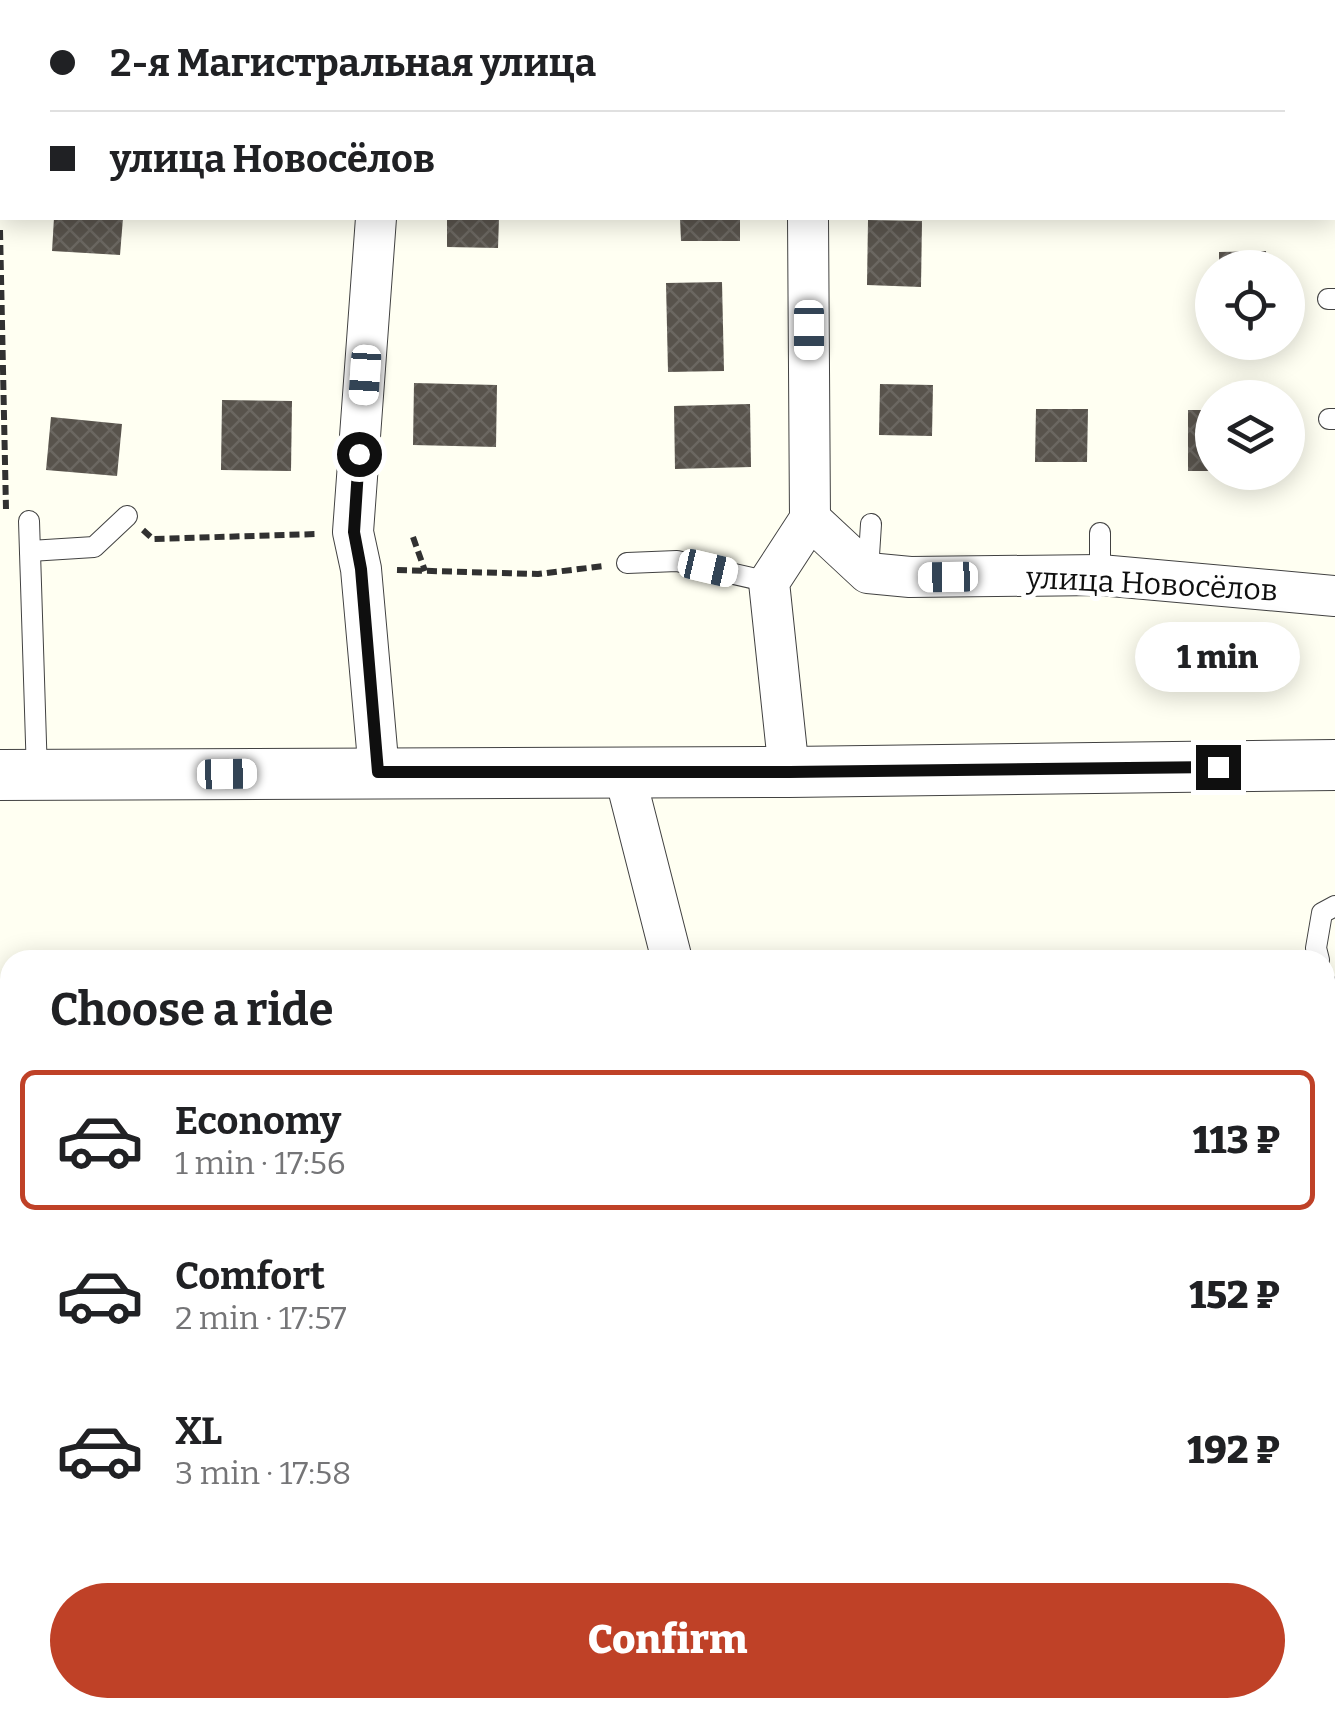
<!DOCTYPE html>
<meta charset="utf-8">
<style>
:root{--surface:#fff;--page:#f2f2f2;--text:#202124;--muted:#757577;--line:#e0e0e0;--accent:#bf4127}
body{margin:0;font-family:Bitter,serif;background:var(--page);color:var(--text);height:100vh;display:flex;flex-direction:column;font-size:38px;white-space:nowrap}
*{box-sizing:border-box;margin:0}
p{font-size:32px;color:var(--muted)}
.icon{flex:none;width:55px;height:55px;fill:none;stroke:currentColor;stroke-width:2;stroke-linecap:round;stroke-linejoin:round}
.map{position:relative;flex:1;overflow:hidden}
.details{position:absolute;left:0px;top:950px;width:1335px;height:768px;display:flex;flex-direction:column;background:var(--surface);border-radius:30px 30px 0 0;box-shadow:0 5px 25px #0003}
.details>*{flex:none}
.banner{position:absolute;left:0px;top:0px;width:1335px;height:220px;box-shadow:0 5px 25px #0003;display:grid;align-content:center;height:220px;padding:0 50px;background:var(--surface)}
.buttons{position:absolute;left:1195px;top:250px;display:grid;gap:20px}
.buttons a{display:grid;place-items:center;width:110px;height:110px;border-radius:50%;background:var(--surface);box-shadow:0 5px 25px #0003;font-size:50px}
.end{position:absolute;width:45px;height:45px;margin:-22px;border:12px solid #0f0f0f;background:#fff;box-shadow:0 0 0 5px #fff}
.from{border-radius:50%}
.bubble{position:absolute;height:70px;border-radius:35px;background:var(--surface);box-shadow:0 5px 25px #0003;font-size:32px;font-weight:800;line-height:70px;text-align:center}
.car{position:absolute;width:30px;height:60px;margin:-30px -15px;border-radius:12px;box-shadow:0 0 8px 2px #0007;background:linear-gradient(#fff 24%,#345 0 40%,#fff 0 76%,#345 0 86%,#fff 0)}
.banner b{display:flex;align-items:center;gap:35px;height:95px;font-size:38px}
.banner b+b{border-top:2px solid var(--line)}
.banner i{width:25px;height:25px;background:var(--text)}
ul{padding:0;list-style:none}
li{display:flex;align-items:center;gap:30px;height:140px;margin:0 20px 15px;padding:0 30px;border:5px solid transparent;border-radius:15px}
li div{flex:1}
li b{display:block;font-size:38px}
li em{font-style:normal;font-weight:800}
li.active{border-color:var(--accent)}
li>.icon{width:90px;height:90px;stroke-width:1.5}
h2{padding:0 50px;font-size:45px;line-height:120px}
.cta{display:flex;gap:20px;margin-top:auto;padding:20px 50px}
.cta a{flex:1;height:115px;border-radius:60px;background:var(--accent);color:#fff;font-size:40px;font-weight:800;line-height:115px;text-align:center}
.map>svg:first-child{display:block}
.building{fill:url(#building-cross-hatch)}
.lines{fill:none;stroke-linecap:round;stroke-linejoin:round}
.service-casing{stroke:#424242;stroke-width:22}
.minor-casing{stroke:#424242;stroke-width:42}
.tertiary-casing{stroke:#424242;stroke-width:52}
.path{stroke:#313131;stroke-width:6;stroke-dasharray:10 5;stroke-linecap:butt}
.service{stroke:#fff;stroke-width:20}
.minor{stroke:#fff;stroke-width:40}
.tertiary{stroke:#fff;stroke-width:50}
.route{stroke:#0f0f0f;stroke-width:12}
.labels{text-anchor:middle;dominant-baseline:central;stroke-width:10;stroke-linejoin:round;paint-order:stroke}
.street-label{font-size:30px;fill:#0f0f0f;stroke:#fff}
</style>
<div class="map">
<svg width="1335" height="1716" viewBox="0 0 1335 1716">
<defs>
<pattern id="building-cross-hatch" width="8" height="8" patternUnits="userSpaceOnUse" patternTransform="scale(2.5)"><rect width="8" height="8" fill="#58534c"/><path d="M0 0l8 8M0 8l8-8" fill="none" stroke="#6b6761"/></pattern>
</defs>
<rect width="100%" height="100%" fill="#fffff2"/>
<!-- building -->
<g class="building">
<polygon points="54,218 123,218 120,255 52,251"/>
<polygon points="447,218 499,218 498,248 447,247"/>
<polygon points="680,218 740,218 740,241 681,241"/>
<polygon points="868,220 922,221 921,287 867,285"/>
<polygon points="1266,251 1267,268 1219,268 1219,252"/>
<polygon points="722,282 724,371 668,372 666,283"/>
<polygon points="414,383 497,385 496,447 413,445"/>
<polygon points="880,384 933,385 932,436 879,435"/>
<polygon points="222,400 292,401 291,471 221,470"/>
<polygon points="750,404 751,467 675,469 674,406"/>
<polygon points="1036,409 1088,409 1087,462 1035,462"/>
<rect x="1188" y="410" width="24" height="61"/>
<polygon points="51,417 122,424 117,476 46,470"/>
<rect x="0" y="1327" width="10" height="51"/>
</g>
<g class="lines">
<defs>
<g id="service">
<polyline points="1332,154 1335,156"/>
<polyline points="1328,299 1335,299"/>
<polyline points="1329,419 1335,419"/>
<polyline points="29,521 37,774"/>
<polyline points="30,551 94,547 127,516"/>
<polyline points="627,563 677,561 769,582"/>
<polyline points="868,571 871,524"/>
<polyline points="1100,575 1100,533"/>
<polyline points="1319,960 1316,948 1322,913 1335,906"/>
<polyline points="1325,982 1334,1014 1325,1030"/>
<polyline points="1284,1716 1286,1708"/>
</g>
<g id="minor">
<polyline points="806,0 806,2"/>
<polyline points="386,2 386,0"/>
<polyline points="376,218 353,532 361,569 379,772"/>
<polyline points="810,519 868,573 910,577 1100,575 1335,596"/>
<polyline points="624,772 672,960"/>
<polyline points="789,772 769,582 810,519 808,218"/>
<polyline points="1325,1422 1335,1481"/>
<polyline points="0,1443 10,1443"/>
<polyline points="1325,1575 1335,1534"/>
<polyline points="856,1708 858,1716"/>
</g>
<polyline id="tertiary" points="0,775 789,772 1335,765"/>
</defs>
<!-- service casing -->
<use href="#service" class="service-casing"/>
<!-- minor casing -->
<use href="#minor" class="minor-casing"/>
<!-- tertiary casing -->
<use href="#tertiary" class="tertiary-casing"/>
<!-- path -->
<g class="path">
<polyline points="0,90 2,86"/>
<polyline points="0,230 6,509"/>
<polyline points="143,530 153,539 317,534"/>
<polyline points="413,537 425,571"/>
<polyline points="397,570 538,574 604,566"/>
<polyline points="1325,1660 1335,1703"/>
</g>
<!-- service -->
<use href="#service" class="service"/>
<!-- minor -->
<use href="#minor" class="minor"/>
<!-- tertiary -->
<use href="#tertiary" class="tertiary"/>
</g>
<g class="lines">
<!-- route -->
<polyline class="route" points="359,454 354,532 361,569 378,772 789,772 1218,767"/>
</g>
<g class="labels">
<!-- street labels -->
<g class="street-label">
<text transform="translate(1152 584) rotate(3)">улица Новосёлов</text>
</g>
</g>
</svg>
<div class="buttons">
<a><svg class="icon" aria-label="locate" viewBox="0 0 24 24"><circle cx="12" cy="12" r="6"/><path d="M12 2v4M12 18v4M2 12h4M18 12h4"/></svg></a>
<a><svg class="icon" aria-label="layers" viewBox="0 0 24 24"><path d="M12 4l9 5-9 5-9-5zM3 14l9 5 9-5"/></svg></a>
</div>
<i class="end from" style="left:359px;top:454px"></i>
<i class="end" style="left:1218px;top:767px"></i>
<div class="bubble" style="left:1135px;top:622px;width:165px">1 min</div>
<i class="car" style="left:809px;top:330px;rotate:180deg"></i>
<i class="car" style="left:365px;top:375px;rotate:184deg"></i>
<i class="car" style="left:708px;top:568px;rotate:103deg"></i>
<i class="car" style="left:948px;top:577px;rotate:269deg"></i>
<i class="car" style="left:227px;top:774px;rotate:89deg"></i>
<div class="banner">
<b><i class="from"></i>2-я Магистральная улица</b>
<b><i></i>улица Новосёлов</b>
</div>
<section class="details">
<h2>Choose a ride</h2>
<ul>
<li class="active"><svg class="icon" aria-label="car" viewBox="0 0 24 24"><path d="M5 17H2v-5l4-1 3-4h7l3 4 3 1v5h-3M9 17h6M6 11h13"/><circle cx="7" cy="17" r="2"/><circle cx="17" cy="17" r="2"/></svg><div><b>Economy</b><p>1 min · 17:56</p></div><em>113 ₽</em></li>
<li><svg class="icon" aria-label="car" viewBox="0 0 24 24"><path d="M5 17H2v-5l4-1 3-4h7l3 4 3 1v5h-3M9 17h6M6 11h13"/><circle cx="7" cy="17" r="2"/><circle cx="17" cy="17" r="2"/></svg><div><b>Comfort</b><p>2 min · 17:57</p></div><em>152 ₽</em></li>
<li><svg class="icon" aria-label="car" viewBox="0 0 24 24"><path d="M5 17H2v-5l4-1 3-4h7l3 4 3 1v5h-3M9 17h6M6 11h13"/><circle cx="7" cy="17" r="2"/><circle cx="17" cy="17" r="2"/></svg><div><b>XL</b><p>3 min · 17:58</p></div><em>192 ₽</em></li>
</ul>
<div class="cta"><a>Confirm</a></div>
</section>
</div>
